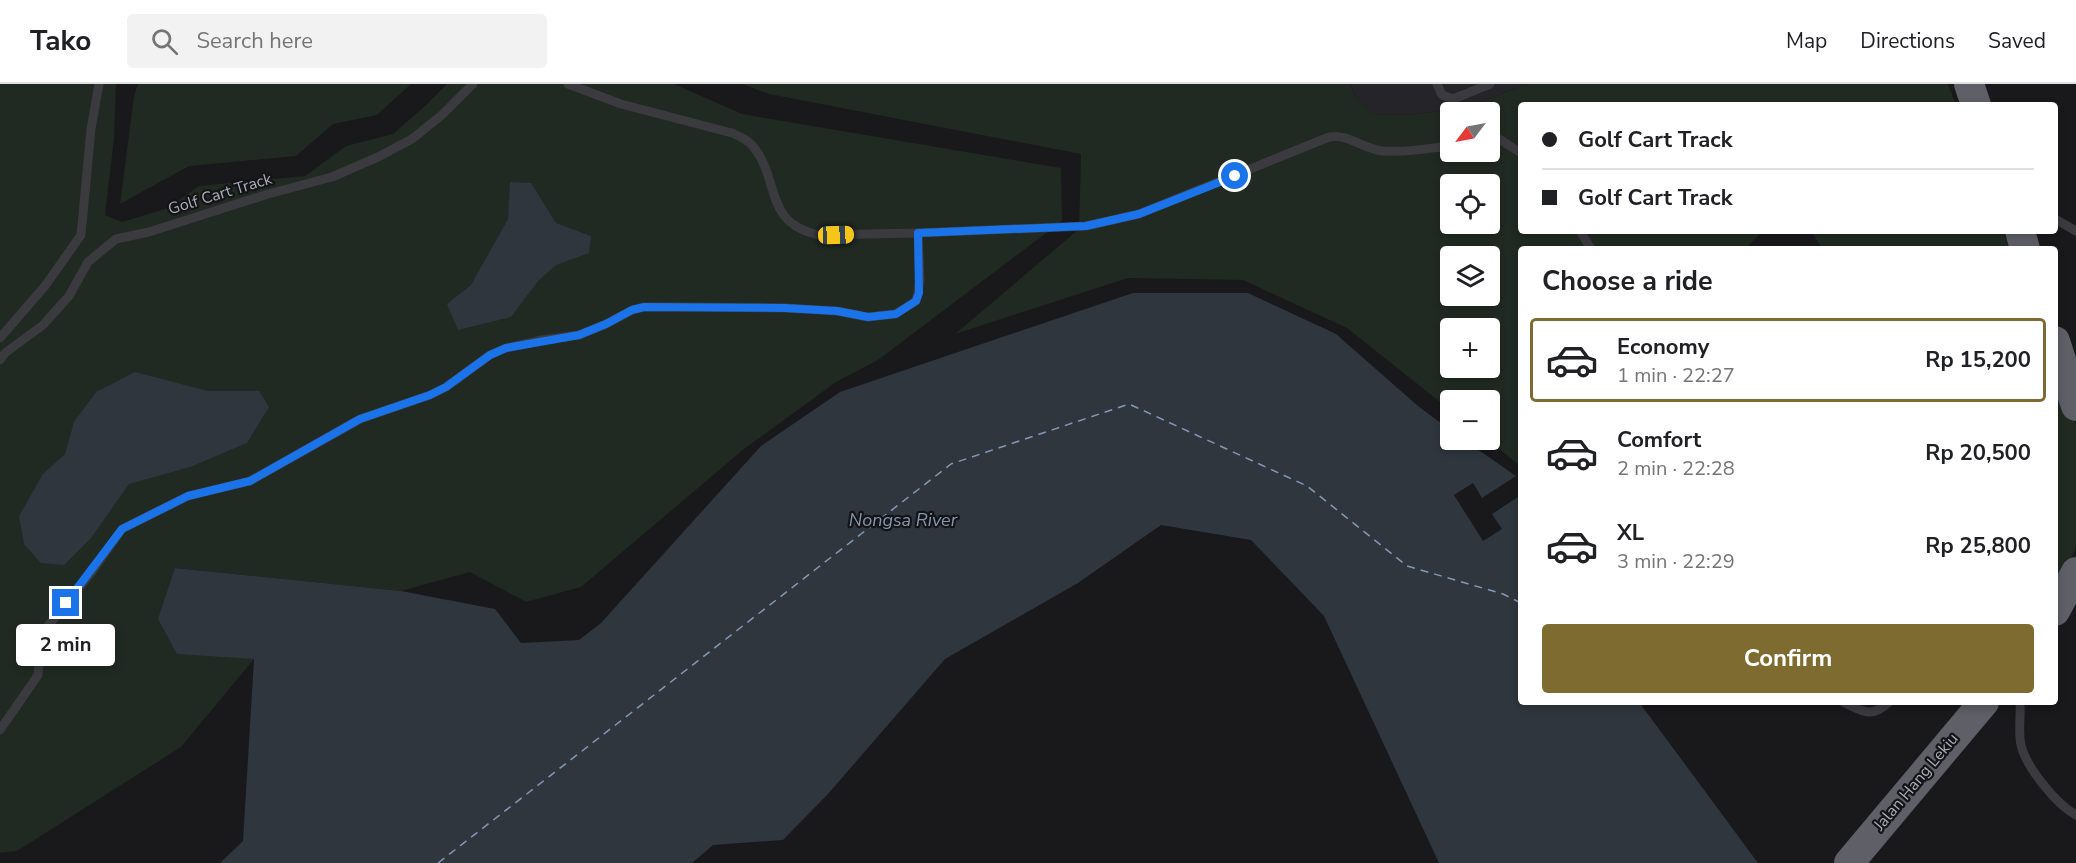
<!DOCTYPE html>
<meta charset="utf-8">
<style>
:root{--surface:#fff;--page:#f2f2f2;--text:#202124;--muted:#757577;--line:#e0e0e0;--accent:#7d6b2f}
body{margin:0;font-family:"Nunito Sans",sans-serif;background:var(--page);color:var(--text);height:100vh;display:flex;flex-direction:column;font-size:22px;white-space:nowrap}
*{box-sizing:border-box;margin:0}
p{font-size:20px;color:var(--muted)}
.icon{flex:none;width:33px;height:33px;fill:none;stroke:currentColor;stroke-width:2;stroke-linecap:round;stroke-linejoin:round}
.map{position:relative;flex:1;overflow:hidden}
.panel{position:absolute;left:1518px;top:162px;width:540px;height:459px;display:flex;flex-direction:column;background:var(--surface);border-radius:6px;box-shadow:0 3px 9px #0003}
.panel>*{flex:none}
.banner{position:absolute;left:1518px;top:18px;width:540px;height:132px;border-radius:6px;box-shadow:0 3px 9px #0003;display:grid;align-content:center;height:132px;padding:0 24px;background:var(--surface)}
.needle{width:39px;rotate:238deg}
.controls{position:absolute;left:1440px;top:18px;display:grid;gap:12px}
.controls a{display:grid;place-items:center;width:60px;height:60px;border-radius:6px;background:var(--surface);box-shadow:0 3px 9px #0003;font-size:30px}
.end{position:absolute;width:27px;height:27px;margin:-14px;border:8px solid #1a73e8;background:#fff;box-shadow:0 0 0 3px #fff}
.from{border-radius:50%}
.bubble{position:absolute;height:42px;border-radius:6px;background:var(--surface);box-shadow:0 3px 9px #0003;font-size:20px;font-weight:700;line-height:42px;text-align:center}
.car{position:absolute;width:18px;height:36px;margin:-18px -9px;border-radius:8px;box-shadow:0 0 4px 2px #0007;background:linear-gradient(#f5c518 24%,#345 0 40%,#f5c518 0 76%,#345 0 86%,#f5c518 0)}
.banner b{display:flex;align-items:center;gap:21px;height:57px;font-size:22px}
.banner b+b{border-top:2px solid var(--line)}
.banner i{width:15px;height:15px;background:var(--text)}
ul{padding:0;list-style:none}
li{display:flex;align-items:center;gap:18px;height:84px;margin:0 12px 9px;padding:0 12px;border:3px solid transparent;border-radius:6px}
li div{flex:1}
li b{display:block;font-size:22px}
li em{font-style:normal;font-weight:700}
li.selected{border-color:var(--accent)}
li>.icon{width:54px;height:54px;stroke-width:1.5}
h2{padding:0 24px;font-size:27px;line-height:72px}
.action{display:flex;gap:12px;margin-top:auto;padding:12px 24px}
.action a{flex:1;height:69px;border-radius:6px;background:var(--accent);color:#fff;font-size:24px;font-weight:700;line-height:69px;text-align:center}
header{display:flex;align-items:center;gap:36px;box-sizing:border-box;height:84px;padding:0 30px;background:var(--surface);border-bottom:2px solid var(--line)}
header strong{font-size:28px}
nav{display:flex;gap:33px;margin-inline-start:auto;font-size:21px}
.search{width:420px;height:54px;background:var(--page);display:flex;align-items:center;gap:15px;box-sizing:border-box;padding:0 21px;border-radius:6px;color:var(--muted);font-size:22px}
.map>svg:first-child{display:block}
.built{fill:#252428}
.green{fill:#202922;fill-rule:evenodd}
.water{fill:#2f363e}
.pier{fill:#19181b}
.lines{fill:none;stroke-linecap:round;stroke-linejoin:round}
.ferry{stroke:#8398b4;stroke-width:1.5;stroke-dasharray:8 6;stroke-linecap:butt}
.service{stroke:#3a3a3f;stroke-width:9}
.trunk{stroke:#5e5f67;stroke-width:30}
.route{stroke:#1a73e8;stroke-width:8}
.labels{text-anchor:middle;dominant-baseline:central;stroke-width:4.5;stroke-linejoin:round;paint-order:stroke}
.street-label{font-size:16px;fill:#abaeba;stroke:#141316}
.water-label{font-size:18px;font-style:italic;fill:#8398b4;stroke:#141316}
</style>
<header>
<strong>Tako</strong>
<div class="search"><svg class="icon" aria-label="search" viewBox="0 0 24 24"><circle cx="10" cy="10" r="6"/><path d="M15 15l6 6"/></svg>Search here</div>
<nav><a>Map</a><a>Directions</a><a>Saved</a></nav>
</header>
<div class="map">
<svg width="2076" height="779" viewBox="0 0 2076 779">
<rect width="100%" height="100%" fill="#19181b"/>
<!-- built -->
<polygon class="built" points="1350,0 1528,0 1462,24 1409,31 1373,30 1356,13"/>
<!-- green -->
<g class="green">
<polygon points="0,0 116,0 114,55 105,131 122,138 168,124 199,102 305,92 346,62 393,50 425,22 447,0 674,0 742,30 1061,84 1062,137 878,276 836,298 744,365 581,503 526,518 470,488 401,507 175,484 254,575 181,663 17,767 0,769"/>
<polygon points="138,0 411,0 377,31 333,40 296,72 189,82 120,120 134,12"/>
<path d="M742,0H1350L1356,13L1373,30L1409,31L1462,24L1528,0H1948L1956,21H1521V147H1763L1745,165H1521L1520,382L1488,356H1490V316H1450V326L1347,244L1243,196L1128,194L955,250L1079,145L1081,70L769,10ZM1450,28H1490V68H1450ZM1450,100H1490V140H1450ZM1450,172H1490V212H1450ZM1450,244H1490V284H1450Z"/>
<polygon points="1811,147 2003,147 2010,165 1822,165"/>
<polygon points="2055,284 2076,340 2076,462 2072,473 2055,495"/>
</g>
<!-- water -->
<g class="water">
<polygon points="510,98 531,99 556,139 591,152 589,169 556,181 538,197 511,233 458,246 447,220 471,201 508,135"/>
<polygon points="1133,209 1248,209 1336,250 1418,322 1450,346 1450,356 1464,356 1516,392 1521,401 1521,618 1639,618 1758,779 1439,779 1324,532 1251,456 1161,441 1078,499 945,575 828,710 783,756 713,761 692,779 220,779 243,757 254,575 177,570 158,535 175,484 401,507 495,525 521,559 579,556 601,539 761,362 840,308"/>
<polygon points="135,288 208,307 259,307 269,323 247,359 190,383 129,400 91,454 64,481 41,479 24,460 19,432 43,390 65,370 74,338 96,308"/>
</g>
<!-- pier -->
<polygon class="pier" points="1516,392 1521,401 1521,411 1492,430 1502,445 1483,457 1454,411 1473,399 1482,414"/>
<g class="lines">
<!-- ferry -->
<polyline class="ferry" points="438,779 951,380 1129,320 1307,402 1407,482 1503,510 1521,519"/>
<!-- service -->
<g class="service">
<polyline points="1437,0 1442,11 1453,15 1490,0"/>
<polyline points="1490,57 1499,55 1521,69"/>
<polyline points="2055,135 2076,147"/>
<polyline points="1580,147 1591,165"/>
<path d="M918,149L1086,142L1139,130L1329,53C1351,50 1362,65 1383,67C1405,69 1429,64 1450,62"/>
<polyline points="0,254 45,202 81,151 91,45 99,0"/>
<polyline points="0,276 5,269 43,241 69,212 88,178 116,155 149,148 268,110 332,93 378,73 412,55 443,30 473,0"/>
<path d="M1843,618C1862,627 1872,635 1889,618"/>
<path d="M2020,618C2021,632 2018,648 2021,661C2026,683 2056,720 2076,731"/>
<path d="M0,646L38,591L42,549L91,489L122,445L188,412L250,397L360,335L430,311L446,303L490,271L506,264L542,256L579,251L606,240L632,226L644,223H675L785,224L837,227L868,233L895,230L916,217L920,197L918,149L819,151C764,139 780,98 755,65C750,57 741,53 732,49L621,20L568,0"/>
</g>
<!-- trunk -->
<g class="trunk">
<polyline points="1969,0 1976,21"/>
<polyline points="2020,147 2025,165"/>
<polyline points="2055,257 2076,322"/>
<polyline points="2055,527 2076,488"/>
<polyline points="1849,779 1984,618"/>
</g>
</g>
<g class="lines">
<!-- route -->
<polyline class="route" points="66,519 122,445 188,412 250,397 360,335 430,311 446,303 490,271 506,264 579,251 606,240 632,226 644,223 785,224 837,227 868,233 896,230 916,217 919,209 918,149 1086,142 1139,130 1235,92"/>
</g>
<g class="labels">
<!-- street labels -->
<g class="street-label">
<text transform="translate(220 110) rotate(-17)">Golf Cart Track</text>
<text transform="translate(1916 698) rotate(-50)">Jalan Hang Lekiu</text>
</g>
<!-- water labels -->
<g class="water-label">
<text x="903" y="436">Nongsa River</text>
</g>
</g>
</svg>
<div class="controls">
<a><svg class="needle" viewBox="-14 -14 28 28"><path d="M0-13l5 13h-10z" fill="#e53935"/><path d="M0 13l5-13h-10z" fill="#757577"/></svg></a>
<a><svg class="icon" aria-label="locate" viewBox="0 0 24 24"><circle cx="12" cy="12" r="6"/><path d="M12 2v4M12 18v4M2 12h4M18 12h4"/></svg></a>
<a><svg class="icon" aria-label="layers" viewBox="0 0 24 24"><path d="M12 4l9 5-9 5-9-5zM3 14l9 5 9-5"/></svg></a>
<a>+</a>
<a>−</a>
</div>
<i class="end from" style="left:1235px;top:92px"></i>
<i class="end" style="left:66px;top:519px"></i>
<div class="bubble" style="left:16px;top:540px;width:99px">2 min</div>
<i class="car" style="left:836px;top:151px;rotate:88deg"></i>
<div class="banner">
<b><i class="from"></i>Golf Cart Track</b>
<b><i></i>Golf Cart Track</b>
</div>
<section class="panel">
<h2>Choose a ride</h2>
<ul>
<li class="selected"><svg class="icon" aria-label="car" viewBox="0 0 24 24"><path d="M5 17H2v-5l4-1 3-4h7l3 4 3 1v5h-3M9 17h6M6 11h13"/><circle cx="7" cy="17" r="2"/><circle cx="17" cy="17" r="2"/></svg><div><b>Economy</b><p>1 min · 22:27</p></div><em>Rp 15,200</em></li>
<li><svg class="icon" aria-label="car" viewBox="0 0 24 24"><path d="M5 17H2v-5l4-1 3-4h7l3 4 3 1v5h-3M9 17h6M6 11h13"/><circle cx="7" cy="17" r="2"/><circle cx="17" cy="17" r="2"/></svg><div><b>Comfort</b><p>2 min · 22:28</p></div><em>Rp 20,500</em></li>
<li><svg class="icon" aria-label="car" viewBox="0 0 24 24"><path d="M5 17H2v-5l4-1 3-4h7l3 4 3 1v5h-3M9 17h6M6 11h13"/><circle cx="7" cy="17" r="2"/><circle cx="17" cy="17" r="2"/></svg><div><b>XL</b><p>3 min · 22:29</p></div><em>Rp 25,800</em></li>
</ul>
<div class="action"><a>Confirm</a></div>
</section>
</div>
